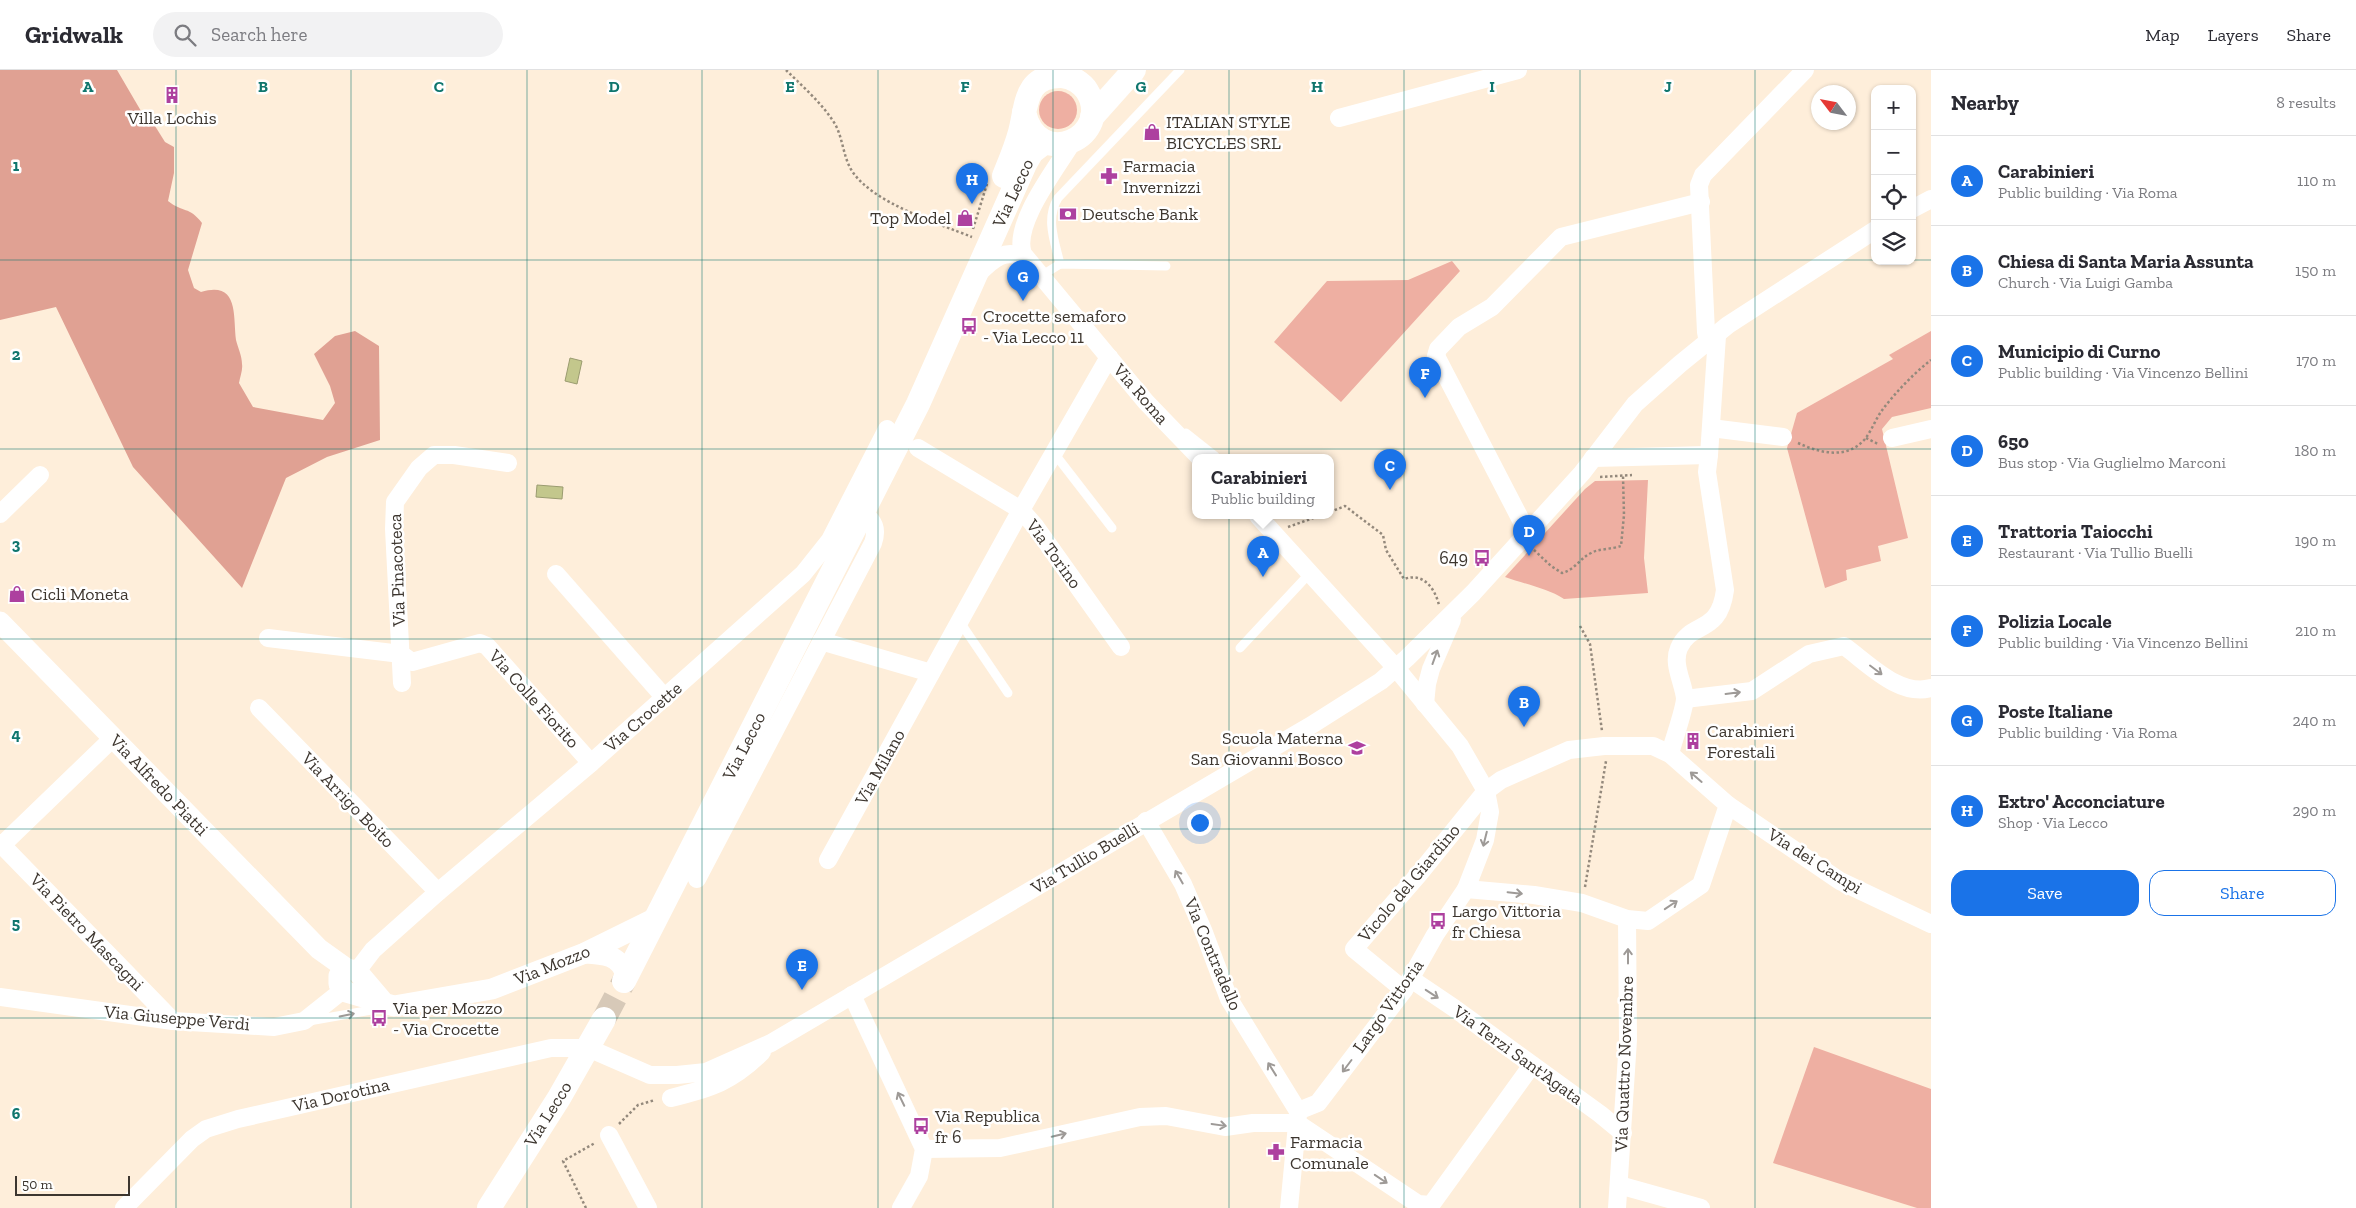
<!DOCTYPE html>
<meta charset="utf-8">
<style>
:root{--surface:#fff;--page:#f2f2f3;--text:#2b2b33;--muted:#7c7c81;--line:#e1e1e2;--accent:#1a73e8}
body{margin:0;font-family:"Zilla Slab",serif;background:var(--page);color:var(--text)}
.controls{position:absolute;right:15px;top:15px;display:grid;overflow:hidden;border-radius:10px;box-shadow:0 1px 4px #0004}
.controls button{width:45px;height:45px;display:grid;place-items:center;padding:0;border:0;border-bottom:1px solid var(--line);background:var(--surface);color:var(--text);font:25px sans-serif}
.compass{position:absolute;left:1811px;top:15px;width:45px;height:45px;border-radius:50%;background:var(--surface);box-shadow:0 1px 4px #0004;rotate:302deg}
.scale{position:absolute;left:15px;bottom:12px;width:115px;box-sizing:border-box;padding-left:5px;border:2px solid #3d362f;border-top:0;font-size:14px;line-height:18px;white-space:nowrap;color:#3d362f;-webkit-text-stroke:4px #fff;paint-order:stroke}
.you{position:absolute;left:1199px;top:752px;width:18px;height:18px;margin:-12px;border:4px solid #fff;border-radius:50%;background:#1a73e8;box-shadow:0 0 0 8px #1a73e833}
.badge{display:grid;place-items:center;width:32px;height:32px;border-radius:50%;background:var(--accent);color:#fff;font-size:16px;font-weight:700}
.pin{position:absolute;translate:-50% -41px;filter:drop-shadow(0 1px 2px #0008)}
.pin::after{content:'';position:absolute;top:26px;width:18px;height:15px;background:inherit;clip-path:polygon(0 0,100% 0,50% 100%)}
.popup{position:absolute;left:1192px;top:384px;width:142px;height:65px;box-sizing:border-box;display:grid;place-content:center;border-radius:10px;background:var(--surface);filter:drop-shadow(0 1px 4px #0005);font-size:16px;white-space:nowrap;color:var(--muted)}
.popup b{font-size:19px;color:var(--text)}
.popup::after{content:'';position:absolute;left:50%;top:100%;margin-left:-10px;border:10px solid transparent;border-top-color:var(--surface)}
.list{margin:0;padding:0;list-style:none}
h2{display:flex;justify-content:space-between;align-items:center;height:65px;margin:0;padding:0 20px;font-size:21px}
h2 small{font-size:16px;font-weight:400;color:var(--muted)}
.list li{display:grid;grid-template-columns:32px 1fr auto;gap:15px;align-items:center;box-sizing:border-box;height:90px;padding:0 20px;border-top:1px solid var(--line)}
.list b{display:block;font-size:19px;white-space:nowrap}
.list p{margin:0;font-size:16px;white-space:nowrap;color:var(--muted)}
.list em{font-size:16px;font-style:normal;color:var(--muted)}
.actions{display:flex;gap:10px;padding:15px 20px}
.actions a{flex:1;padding:11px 0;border:1px solid var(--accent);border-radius:15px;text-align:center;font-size:18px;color:var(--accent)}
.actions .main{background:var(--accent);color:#fff}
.icon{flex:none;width:28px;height:28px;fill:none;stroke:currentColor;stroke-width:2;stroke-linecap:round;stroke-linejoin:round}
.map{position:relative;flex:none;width:1931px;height:1138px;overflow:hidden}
header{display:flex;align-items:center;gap:30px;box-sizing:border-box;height:70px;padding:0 25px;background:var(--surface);border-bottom:1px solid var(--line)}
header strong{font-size:24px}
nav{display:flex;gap:28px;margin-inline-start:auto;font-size:18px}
.search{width:350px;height:45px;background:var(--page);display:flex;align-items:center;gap:12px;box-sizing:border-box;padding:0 18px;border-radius:28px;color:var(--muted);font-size:19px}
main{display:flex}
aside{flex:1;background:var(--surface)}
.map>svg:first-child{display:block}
.green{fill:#eeafa2}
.forest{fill:#e0a193}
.water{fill:#c3c78c;stroke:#9b9c70}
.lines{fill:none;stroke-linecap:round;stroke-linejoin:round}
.secondary-tunnel{stroke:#d7c9b8;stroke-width:24;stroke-dasharray:24 12;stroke-linecap:butt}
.path{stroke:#94897c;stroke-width:2.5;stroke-dasharray:2.5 2.5;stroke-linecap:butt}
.service{stroke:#fff;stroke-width:9}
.minor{stroke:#fff;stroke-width:18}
.tertiary{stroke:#fff;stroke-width:21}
.secondary{stroke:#fff;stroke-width:24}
.oneway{stroke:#9e9a97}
.grid{fill:none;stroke:#0f766e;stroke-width:1;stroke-opacity:0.55}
.labels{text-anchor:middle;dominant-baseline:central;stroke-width:5;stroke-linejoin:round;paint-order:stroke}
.poi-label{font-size:18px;fill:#3d362f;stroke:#fff;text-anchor:start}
.street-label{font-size:18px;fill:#3d362f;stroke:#fff}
.grid-label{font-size:16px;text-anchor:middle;font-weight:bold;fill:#0f766e;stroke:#fff;stroke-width:5;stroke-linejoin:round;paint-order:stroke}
</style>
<header>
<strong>Gridwalk</strong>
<div class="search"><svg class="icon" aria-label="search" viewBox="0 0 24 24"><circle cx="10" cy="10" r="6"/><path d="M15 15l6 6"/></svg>Search here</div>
<nav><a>Map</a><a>Layers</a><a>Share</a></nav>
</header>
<main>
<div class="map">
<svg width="1931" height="1138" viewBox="0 0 1931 1138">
<rect width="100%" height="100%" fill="#feeeda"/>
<!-- green -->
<g class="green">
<circle cx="1058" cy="40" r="19"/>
<polygon points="1452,191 1460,201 1341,332 1274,272 1327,211 1408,210"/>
<polygon points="1931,261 1931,338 1892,347 1882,359 1908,468 1878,476 1881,491 1846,500 1847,510 1825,518 1787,378 1797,343 1893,289 1889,285"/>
<path d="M1648,410L1644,488L1648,523L1564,529C1547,518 1524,514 1505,507L1585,419L1595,411Z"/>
<polygon points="1814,977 1931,1019 1931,1138 1917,1138 1773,1093"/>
</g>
<!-- forest -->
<path class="forest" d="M0,0H117L141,41L155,56L165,72L174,77V103L168,131C183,143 189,136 202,153L188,200L194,218L201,222C239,211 233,245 236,270C238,278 242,286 242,294C243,300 240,307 239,313L253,337L323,350L335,333L330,316L314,284L335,266L355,261L379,276L380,370L327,387L286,408L242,518L133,397L56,237L0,250Z"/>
<!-- water -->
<g class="water">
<polygon points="570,288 582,291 577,314 565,311"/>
<polygon points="537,415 563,417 562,429 536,427"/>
</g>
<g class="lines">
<!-- secondary-tunnel -->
<polyline class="secondary-tunnel" points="604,949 624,911"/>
<!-- path -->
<g class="path">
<path d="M786,0C803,17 822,33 835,54C843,68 843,87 852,101C873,133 937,153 972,167"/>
<polyline points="973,159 987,114"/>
<polyline points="1866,368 1878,374"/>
<path d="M1798,373C1820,383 1847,390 1865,369C1872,360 1876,348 1883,339C1896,322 1913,304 1931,290"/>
<polyline points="1600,407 1632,405"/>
<path d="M1330,442L1345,436L1383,465L1386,480L1404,509C1424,502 1435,519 1439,535"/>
<polyline points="1288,457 1319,446"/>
<path d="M1534,480L1551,496L1562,503C1576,499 1579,489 1591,483C1597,479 1613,479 1621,476L1624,445L1623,406"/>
<polyline points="1580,556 1590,574 1602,661"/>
<polyline points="1585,817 1606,691"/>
<polyline points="619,1054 638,1035 655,1030"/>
<polyline points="586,1138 563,1091 595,1073"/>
</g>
<!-- service -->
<g class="service">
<path d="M1060,194C1055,172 1045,149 1058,128L1180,0"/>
<polyline points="1041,206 1060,194 1166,196"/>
<polyline points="1186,363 1215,386"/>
<polyline points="1054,383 1112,458"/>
<polyline points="960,552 1008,623"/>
<polyline points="1240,578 1310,503"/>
<polyline points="309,951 383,938"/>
</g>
<!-- minor -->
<g class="minor">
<polyline points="1339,48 1518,0"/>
<path d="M1073,71C1057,98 1012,154 1023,184L1146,332L1200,388"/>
<polyline points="1912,139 1931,129"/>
<path d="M979,203C993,189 1006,177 1026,189"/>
<polyline points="1708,273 1706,262 1699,115 1703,105 1805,0"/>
<polyline points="1711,358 1783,367"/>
<polyline points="1892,368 1931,359"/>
<polyline points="918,378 1021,440 1035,456 1121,577"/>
<polyline points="1593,388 1709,385 1717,266"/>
<polyline points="0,444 40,405"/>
<polyline points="1258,446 1396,598 1460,676 1486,721 1490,742 1485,770 1466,819 1435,865 1404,920 1318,1033 1298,1041"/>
<polyline points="1529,459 1523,454 1436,286 1438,279 1459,257 1492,237 1561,167 1701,132"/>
<polyline points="556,504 665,628"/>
<polyline points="268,568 401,584 412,592 480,573 487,576 591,693"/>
<polyline points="821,571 931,603"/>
<polyline points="402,613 394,459 395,432 419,398 434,385 454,385 508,393"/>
<path d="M1685,629L1752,621L1809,584L1844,576C1868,593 1899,627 1931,618"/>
<polyline points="1425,634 1427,614 1431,599 1452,550"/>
<polyline points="259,638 438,822"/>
<path d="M1670,684C1673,671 1685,639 1685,628C1683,611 1672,594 1679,578C1691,550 1719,566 1725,520L1707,402L1709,385"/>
<polyline points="1728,735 1840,811 1931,854"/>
<polyline points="1146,751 1183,814 1203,860 1229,929 1298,1041"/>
<polyline points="0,773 173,951"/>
<polyline points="0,777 113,668"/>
<polyline points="828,790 1021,440 1109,287"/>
<path d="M697,809L873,473C878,458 874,452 863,442"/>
<polyline points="357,901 373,880 438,822 591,693 803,504 830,470 887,359"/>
<polyline points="1411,909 1454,938 1600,1044 1623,1063"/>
<polyline points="1404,920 1354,879 1419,804 1486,721 1501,710 1569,680 1604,676 1653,676 1670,684 1728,735 1701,815 1648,851 1627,849 1582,833 1534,825 1466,819"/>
<polyline points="852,925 924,1079 919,1106 901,1138"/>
<polyline points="0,927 173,951 274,957 304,951 343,920"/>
<path d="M671,1028C711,1018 732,1012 762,982"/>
<polyline points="1297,1053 1418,1134 1431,1135 1532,995"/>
<polyline points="609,1065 648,1138"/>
<polyline points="924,1079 1000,1078 1140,1047 1166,1046 1225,1057 1253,1053 1297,1053"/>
<polyline points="1619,1115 1701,1138"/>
<polyline points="124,1138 192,1069 206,1059 238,1049 551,978 588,978 650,1005 677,1005 706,1002 771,973 1310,656 1381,611 1407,588 1473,523 1582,403 1635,334 1680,294 1728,255 1875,160"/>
<polyline points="1289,1138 1298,1044"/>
<polyline points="1617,1138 1628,970 1627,849"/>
</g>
<!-- tertiary -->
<g class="tertiary">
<polyline points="0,552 319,879 347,899"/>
<path d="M585,883C604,884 620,885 626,905"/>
<polyline points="385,934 357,901 347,899 339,906 339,914 346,922 394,936 492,919 585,883 656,848"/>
</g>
<!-- secondary -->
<g class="secondary">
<polyline points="1092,47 1134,0"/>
<path d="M1004,106C1010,91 1016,77 1020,62C1027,36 1024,5 1062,6C1072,7 1082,13 1087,21C1115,65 1038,104 1024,42"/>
<polyline points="624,911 918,334 1025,94 1032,82 1045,72"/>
<polyline points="489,1138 559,1028 604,949"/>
</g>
</g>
<!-- one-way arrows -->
<defs><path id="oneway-shaft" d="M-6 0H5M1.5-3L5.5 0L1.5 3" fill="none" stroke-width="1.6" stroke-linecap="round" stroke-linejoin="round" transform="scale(1.25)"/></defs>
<g class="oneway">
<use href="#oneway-shaft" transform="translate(1435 587) rotate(-70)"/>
<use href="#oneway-shaft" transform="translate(1876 600) rotate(37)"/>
<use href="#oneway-shaft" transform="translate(1733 623) rotate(-7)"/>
<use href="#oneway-shaft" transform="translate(1696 707) rotate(-139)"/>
<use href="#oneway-shaft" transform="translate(1485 769) rotate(104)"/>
<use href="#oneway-shaft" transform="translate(1179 807) rotate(-120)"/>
<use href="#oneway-shaft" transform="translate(1515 823) rotate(6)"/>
<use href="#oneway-shaft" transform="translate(1671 835) rotate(-34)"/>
<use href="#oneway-shaft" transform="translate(1628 886) rotate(-90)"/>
<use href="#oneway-shaft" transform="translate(1432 924) rotate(33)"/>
<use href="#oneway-shaft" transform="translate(347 945) rotate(-11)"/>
<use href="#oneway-shaft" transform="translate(1347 996) rotate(127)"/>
<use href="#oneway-shaft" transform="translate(1272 999) rotate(-122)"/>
<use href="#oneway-shaft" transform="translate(901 1029) rotate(-116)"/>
<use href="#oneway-shaft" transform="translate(1219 1055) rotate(8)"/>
<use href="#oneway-shaft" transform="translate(1059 1065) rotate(-13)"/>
<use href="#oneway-shaft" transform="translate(1381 1109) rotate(34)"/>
</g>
<!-- grid -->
<path class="grid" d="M176,0V1138M351,0V1138M527,0V1138M702,0V1138M878,0V1138M1053,0V1138M1229,0V1138M1404,0V1138M1580,0V1138M1755,0V1138M0,190H1875M1912,190H1931M0,379H1931M0,569H1931M0,759H1931M0,948H1931"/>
<!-- icons -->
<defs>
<g id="building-bare" transform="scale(1.35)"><path d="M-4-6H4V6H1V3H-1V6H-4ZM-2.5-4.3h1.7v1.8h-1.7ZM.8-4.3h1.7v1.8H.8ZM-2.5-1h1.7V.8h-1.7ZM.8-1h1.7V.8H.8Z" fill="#ad409f" stroke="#fff" stroke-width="2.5" paint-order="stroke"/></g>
<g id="shop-bare" transform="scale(1.35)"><path d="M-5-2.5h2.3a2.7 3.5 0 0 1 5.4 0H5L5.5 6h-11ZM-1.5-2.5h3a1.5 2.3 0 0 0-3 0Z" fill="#ad409f" stroke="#fff" stroke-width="2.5" paint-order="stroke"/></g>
<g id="pharmacy-bare" transform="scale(1.35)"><path d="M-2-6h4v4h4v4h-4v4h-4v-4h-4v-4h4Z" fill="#ad409f" stroke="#fff" stroke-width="2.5" paint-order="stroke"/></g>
<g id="bank-bare" transform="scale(1.35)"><path d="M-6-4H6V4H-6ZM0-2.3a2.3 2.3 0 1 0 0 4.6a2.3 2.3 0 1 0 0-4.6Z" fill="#ad409f" stroke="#fff" stroke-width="2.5" paint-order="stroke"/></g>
<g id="bus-bare" transform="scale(1.35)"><path d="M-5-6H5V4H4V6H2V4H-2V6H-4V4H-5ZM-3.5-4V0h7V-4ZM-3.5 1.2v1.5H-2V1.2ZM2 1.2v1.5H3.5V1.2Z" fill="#ad409f" stroke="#fff" stroke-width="2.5" paint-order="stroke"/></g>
<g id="school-bare" transform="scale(1.35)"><path d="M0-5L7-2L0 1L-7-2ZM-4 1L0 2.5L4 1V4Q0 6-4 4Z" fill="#ad409f" stroke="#fff" stroke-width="2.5" paint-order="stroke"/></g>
</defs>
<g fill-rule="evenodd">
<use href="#building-bare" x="172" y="25"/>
<use href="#shop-bare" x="1152" y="62"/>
<use href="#pharmacy-bare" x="1109" y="106"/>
<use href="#bank-bare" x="1068" y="144"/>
<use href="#shop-bare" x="965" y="148"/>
<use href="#bus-bare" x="969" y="256"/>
<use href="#bus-bare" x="1482" y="488"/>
<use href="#shop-bare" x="17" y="524"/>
<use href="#building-bare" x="1693" y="671"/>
<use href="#school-bare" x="1357" y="678"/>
<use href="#bus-bare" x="1438" y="851"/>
<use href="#bus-bare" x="379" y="948"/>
<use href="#bus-bare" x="921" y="1056"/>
<use href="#pharmacy-bare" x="1276" y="1082"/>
</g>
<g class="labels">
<!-- poi labels -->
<g class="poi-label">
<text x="172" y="48" text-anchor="middle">Villa Lochis</text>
<text x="1166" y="52">ITALIAN STYLE<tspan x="1166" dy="21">BICYCLES SRL</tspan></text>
<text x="1123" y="96">Farmacia<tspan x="1123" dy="21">Invernizzi</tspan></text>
<text x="1082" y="144">Deutsche Bank</text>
<text x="951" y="148" text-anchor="end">Top Model</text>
<text x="983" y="246">Crocette semaforo<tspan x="983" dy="21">- Via Lecco 11</tspan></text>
<text x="1468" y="488" text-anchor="end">649</text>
<text x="31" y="524">Cicli Moneta</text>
<text x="1707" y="661">Carabinieri<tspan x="1707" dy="21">Forestali</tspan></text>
<text x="1343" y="668" text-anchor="end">Scuola Materna<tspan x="1343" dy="21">San Giovanni Bosco</tspan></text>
<text x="1452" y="841">Largo Vittoria<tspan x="1452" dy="21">fr Chiesa</tspan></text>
<text x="393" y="938">Via per Mozzo<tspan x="393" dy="21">- Via Crocette</tspan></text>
<text x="935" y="1046">Via Republica<tspan x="935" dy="21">fr 6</tspan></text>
<text x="1290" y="1072">Farmacia<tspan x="1290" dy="21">Comunale</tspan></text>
</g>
<!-- street labels -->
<g class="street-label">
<text transform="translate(1013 123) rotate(-65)">Via Lecco</text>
<text transform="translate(1141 324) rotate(49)">Via Roma</text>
<text transform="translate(1054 484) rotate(54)">Via Torino</text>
<text transform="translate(397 500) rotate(-92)">Via Pinacoteca</text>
<text transform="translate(534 629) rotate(48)">Via Colle Fiorito</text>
<text transform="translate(643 647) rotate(-41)">Via Crocette</text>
<text transform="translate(744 676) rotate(-63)">Via Lecco</text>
<text transform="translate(880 697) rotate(-61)">Via Milano</text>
<text transform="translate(159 715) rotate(46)">Via Alfredo Piatti</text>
<text transform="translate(348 730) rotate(46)">Via Arrigo Boito</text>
<text transform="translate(1085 788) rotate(-31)">Via Tullio Buelli</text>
<text transform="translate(1815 791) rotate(32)">Via dei Campi</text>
<text transform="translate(1409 813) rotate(-50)">Vicolo del Giardino</text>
<text transform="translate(87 862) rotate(46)">Via Pietro Mascagni</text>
<text transform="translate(1213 884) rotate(67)">Via Contradello</text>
<text transform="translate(552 895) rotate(-22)">Via Mozzo</text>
<text transform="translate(1388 936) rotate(-55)">Largo Vittoria</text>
<text transform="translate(177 948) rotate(5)">Via Giuseppe Verdi</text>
<text transform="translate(1518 985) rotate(36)">Via Terzi Sant'Agata</text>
<text transform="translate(1624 994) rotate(-88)">Via Quattro Novembre</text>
<text transform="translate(341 1025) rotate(-13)">Via Dorotina</text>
<text transform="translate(548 1044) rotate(-58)">Via Lecco</text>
</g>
</g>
<g class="grid-label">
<text x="88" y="22">A</text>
<text x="263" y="22">B</text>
<text x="439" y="22">C</text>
<text x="614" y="22">D</text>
<text x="790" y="22">E</text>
<text x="965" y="22">F</text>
<text x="1141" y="22">G</text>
<text x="1317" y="22">H</text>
<text x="1492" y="22">I</text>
<text x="1668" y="22">J</text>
<text x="16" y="101">1</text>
<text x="16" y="290">2</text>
<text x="16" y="480">3</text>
<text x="16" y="670">4</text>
<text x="16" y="859">5</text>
<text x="16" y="1049">6</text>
</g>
</svg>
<div class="controls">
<button>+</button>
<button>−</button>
<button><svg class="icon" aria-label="locate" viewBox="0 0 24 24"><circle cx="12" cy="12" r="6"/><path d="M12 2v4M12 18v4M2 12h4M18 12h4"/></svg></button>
<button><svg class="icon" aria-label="layers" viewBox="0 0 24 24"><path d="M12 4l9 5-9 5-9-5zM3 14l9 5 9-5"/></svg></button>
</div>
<svg class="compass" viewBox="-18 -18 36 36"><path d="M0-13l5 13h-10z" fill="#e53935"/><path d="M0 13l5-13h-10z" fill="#7c7c81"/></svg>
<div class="scale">50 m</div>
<div class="you"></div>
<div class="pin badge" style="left:1263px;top:507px">A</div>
<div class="popup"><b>Carabinieri</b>Public building</div>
<div class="pin badge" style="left:1524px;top:657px">B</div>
<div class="pin badge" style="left:1390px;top:420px">C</div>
<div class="pin badge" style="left:1529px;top:486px">D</div>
<div class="pin badge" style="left:802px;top:920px">E</div>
<div class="pin badge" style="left:1425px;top:328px">F</div>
<div class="pin badge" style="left:1023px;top:231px">G</div>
<div class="pin badge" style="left:972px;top:134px">H</div>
</div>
<aside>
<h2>Nearby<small>8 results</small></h2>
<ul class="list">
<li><span class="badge">A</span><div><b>Carabinieri</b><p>Public building · Via Roma</p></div><em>110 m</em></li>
<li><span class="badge">B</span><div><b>Chiesa di Santa Maria Assunta</b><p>Church · Via Luigi Gamba</p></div><em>150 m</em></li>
<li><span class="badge">C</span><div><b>Municipio di Curno</b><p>Public building · Via Vincenzo Bellini</p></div><em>170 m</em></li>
<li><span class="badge">D</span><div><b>650</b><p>Bus stop · Via Guglielmo Marconi</p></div><em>180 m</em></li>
<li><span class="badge">E</span><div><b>Trattoria Taiocchi</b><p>Restaurant · Via Tullio Buelli</p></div><em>190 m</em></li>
<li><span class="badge">F</span><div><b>Polizia Locale</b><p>Public building · Via Vincenzo Bellini</p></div><em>210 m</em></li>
<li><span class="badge">G</span><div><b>Poste Italiane</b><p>Public building · Via Roma</p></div><em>240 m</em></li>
<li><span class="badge">H</span><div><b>Extro' Acconciature</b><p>Shop · Via Lecco</p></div><em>290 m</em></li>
</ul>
<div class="actions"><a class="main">Save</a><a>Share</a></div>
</aside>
</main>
